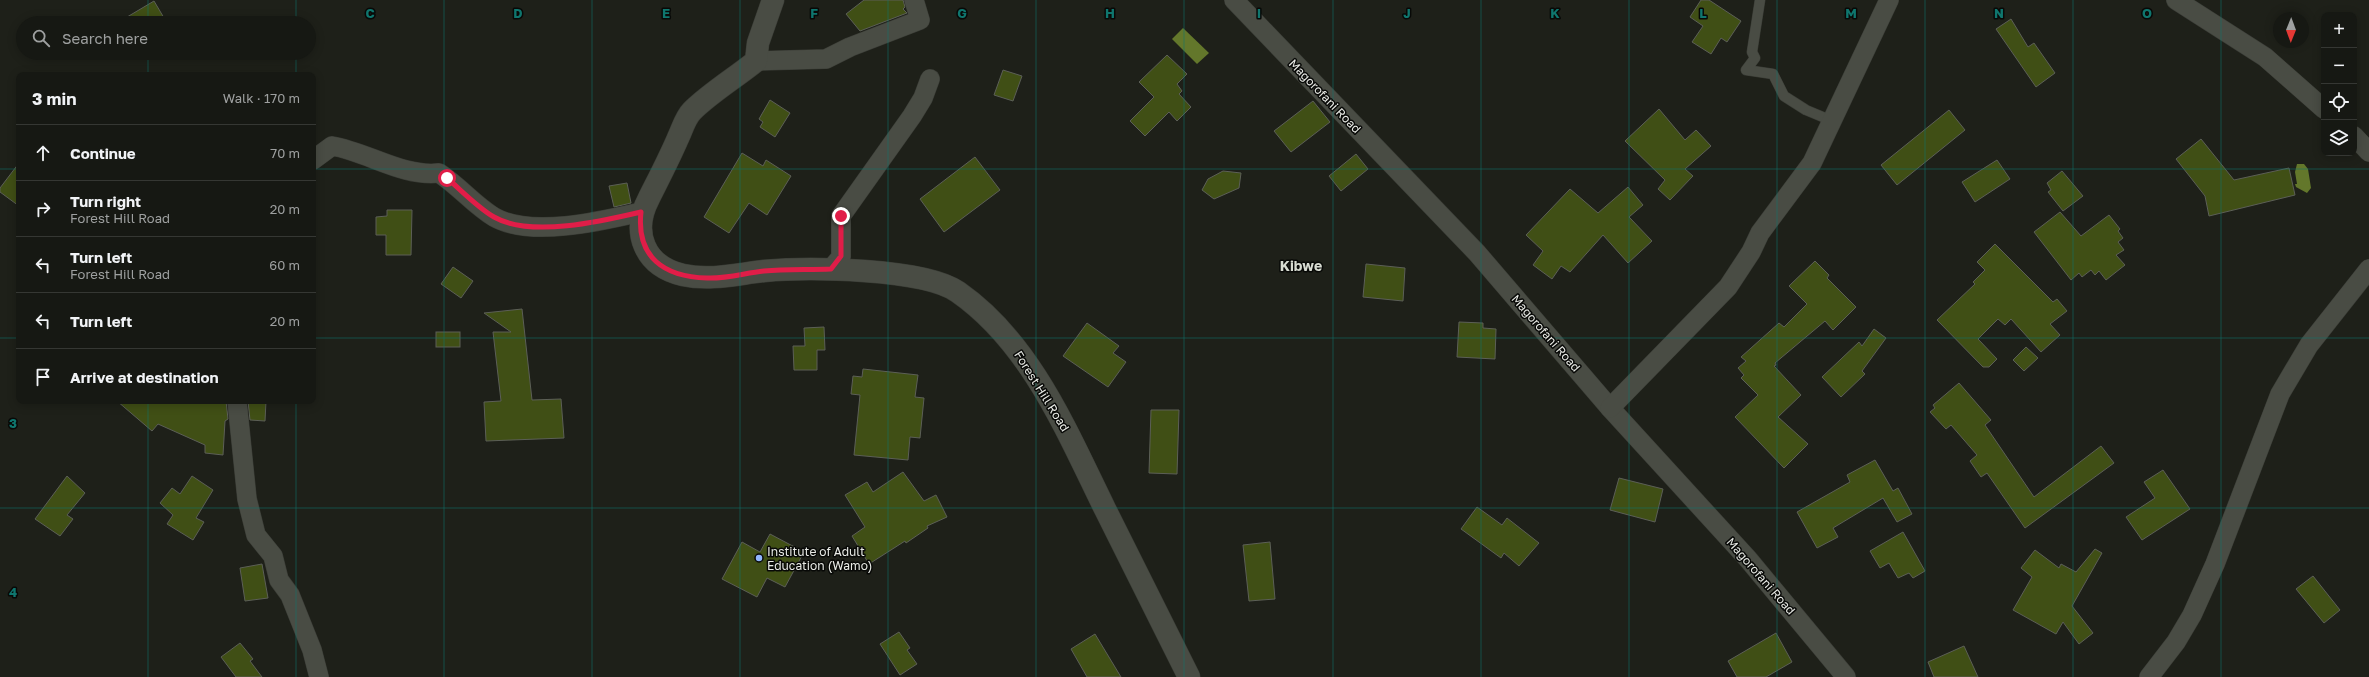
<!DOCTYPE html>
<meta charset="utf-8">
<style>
:root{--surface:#161813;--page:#1f211c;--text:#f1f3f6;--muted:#9ea0a0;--line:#353733}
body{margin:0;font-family:"Golos Text",sans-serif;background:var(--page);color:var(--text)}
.controls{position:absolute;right:12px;top:12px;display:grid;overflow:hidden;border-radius:8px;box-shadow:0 2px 10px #0003}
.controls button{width:36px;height:36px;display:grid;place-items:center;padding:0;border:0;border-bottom:1px solid var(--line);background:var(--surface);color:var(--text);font:20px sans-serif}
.compass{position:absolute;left:2273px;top:12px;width:36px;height:36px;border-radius:50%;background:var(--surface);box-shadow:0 2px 10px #0003;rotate:181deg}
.stop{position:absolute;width:12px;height:12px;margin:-9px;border:3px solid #e11d48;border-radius:50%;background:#fff}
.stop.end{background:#e11d48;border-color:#fff;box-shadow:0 1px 4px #0008}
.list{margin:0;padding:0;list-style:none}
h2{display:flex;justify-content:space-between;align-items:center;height:52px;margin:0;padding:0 16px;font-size:17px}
h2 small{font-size:13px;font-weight:400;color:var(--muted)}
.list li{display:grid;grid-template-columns:26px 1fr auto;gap:12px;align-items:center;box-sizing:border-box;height:56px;padding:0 16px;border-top:1px solid var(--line)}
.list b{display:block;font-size:15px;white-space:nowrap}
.list p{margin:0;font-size:13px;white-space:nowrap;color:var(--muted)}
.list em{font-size:13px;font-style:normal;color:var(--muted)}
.icon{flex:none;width:22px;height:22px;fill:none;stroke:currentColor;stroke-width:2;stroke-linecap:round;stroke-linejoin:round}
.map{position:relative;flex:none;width:2369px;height:677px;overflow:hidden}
.search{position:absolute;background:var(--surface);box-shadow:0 2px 10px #0003;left:16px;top:16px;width:300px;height:44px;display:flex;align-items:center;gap:10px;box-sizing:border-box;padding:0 14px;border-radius:22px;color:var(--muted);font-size:15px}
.panel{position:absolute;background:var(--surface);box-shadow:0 2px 10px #0003;left:16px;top:72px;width:300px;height:332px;border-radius:8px}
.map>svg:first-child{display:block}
.water{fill:#63772b}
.building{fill:#404f15;stroke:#5c5f57}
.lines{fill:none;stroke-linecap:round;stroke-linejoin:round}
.service-casing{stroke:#3a3c36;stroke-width:11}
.minor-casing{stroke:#3a3c36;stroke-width:20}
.tertiary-casing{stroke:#3a3c36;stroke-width:23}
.service{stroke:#494c44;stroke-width:10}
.minor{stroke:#494c44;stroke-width:19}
.tertiary{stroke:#494c44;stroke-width:22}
.route{stroke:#e11d48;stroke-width:5}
.grid{fill:none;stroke:#0f766e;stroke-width:1;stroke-opacity:0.55}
.poi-dot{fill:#92b7fd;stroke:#080907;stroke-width:1.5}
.labels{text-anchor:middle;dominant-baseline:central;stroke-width:3;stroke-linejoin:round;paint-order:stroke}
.street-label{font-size:12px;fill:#e9ebe6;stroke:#080907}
.poi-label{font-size:12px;fill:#e9ebe6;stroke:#080907;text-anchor:start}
.quarter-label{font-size:14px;font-weight:bold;fill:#d7dbd1;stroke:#080907}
.grid-label{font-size:13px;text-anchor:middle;font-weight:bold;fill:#0f766e;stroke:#080907;stroke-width:3;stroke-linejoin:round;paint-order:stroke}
</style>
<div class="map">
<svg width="2369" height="677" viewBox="0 0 2369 677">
<rect width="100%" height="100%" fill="#1e2019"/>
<!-- water -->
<g class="water">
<polygon points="1183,28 1209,53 1197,64 1172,39"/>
<polygon points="2297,164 2304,164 2308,169 2311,188 2307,193 2296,187 2295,184 2297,184 2295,172"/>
</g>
<!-- building -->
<g class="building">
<polygon points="864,0 903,0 905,7 903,9 907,13 860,31 846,14"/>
<polygon points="1701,0 1709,0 1741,21 1727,42 1721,38 1711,54 1692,42 1703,26 1690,17"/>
<polygon points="154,1 167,23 117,23"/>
<polygon points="2011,19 2028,47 2034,43 2055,73 2036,87 1996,29"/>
<polygon points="1167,55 1187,74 1177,84 1182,91 1179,94 1191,107 1177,121 1169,112 1145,136 1130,121 1154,97 1139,82"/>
<polygon points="1003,70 1022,76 1013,101 994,95"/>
<polygon points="770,100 790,113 775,137 760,127 763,122 759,119"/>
<polygon points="1313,101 1330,122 1291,152 1274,131"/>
<polygon points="1659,109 1685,140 1696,130 1711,146 1685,169 1693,176 1670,200 1658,189 1665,180 1625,141"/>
<polygon points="1949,110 1965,130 1897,185 1881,165"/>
<polygon points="2201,139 2234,180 2289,168 2295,195 2209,216 2205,196 2176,159"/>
<polygon points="742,153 763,166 766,160 791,176 767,215 749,203 729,233 704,217"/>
<polygon points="1356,154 1368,169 1341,191 1329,176"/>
<polygon points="975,157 1000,190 944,232 920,199"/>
<polygon points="1997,160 2010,179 1975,202 1962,182"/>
<polygon points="19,163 19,206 0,192 0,188"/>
<polygon points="1223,171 1241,173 1239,188 1214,199 1202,190 1208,179"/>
<polygon points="2062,171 2083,196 2063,211 2048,192 2051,190 2047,183"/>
<polygon points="627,183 631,203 614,207 609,186"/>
<polygon points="1628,187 1643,205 1629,217 1652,241 1628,263 1603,235 1570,272 1561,266 1552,279 1533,265 1543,251 1526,235 1570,189 1598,213"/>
<polygon points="387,210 412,210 411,255 386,255 386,235 376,235 376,217 387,216"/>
<polygon points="2060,212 2081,236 2109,215 2120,229 2118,231 2123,238 2118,242 2124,250 2116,255 2125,265 2106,280 2099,271 2095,275 2091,270 2082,277 2079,273 2071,280 2034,232"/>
<polygon points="1995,244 2053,302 2057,299 2067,311 2050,324 2060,335 2041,352 2011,319 2005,325 1998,319 1978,339 1997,359 1989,367 1983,367 1937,320 1975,284 1973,282 1985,270 1977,262"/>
<polygon points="1815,261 1829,275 1827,278 1856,307 1833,330 1825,321 1775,363 1776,365 1774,366 1801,395 1778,417 1808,444 1784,468 1735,417 1758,395 1741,378 1744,375 1738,368 1746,361 1741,357 1779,323 1784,327 1807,304 1789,286"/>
<polygon points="1366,264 1405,268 1403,301 1363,297"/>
<polygon points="453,267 473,281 461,298 441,284"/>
<polygon points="522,309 532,400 561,399 564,438 486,441 484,402 501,401 493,332 511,332 484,313"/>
<polygon points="1459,322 1483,323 1483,328 1496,329 1495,359 1457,357"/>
<polygon points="1087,323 1119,346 1113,353 1126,362 1108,387 1063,356"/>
<polygon points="824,327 825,350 817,350 817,370 794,370 793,346 805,346 804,328"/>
<polygon points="1874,329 1886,338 1862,371 1865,374 1841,397 1822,377 1859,342 1862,346"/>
<rect x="436" y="332" width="24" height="15"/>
<polygon points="2026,347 2038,358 2024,371 2013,360"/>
<polygon points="863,369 918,375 915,397 924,398 920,438 910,437 908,460 854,455 860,395 851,394 853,376 862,377"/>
<polygon points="1959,383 1991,420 1985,425 2034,497 2101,446 2114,463 2025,528 1987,473 1981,477 1970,461 1977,455 1951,425 1946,429 1930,412 1935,408 1933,405"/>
<polygon points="117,401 226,401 228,419 225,421 223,455 205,453 205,445 158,424 152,431"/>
<polygon points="248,401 266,401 265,421 250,420"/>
<polygon points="1151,410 1179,410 1177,474 1149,473"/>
<polygon points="1875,460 1893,491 1898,488 1912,514 1897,522 1883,498 1833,528 1838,537 1817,548 1797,512 1850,482 1847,475"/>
<polygon points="2163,470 2190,509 2142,540 2126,517 2155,498 2144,482"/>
<polygon points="903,472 924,501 936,495 947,517 927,526 928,528 906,543 905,541 869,564 852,536 865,527 845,495 867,482 873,492"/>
<polygon points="67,476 85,493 67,515 73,519 60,536 35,519"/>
<polygon points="192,476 213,490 196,518 204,522 193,540 167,524 173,515 160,503 172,488 180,494"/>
<polygon points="1619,478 1663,489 1655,522 1610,510"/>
<polygon points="1477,507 1502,525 1507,518 1539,543 1519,566 1504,553 1501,558 1461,529"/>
<polygon points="1903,532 1925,571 1913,578 1909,573 1898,578 1889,563 1880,568 1870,551"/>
<polygon points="770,534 804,552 785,587 767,578 757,597 722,579 742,542 760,552"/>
<polygon points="1270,542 1275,599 1249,601 1243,545"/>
<polygon points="2095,549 2102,553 2072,606 2093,633 2079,644 2063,622 2056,634 2013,610 2032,577 2021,568 2035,550 2059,568 2061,564 2076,572"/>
<polygon points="262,564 268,598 245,601 240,568"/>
<polygon points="2313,576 2340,610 2324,623 2296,589"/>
<polygon points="899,632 910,648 907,650 917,664 900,675 880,644"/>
<polygon points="1776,633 1792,662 1766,677 1737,677 1728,661"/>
<polygon points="1095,634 1121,677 1087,677 1071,649"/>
<polygon points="240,643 253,659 250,661 262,677 236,677 221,657"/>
<polygon points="1964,646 1978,677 1934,677 1928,662"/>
</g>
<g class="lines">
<!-- service casing -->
<g class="service-casing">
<polyline id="service" points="1760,0 1752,52 1755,58 1746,70 1773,74 1784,96 1806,110 1830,120"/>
</g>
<!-- minor casing -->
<g class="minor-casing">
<g id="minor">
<polyline points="1234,0 1477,253 1610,408 1748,559 1846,677"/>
<polyline points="2176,0 2265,57 2324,109"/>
<polyline points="756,61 826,59 850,47 920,20 914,0"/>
<polyline points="2354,136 2369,152"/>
<path d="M313,160L332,146C368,152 402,177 439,173C459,186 474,205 494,217C531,238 602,221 641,212"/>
<polyline points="831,269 841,257 841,216 912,116 923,98 930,79"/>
<polyline points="237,401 247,499 256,535 273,556 279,580 290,595 312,650 319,677"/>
<polyline points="1610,408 1728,287 1751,252 1760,233 1812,163 1889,0"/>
<polyline points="2149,677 2176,642 2192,615 2215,564 2280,394 2309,345 2369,269"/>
</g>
</g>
<!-- tertiary casing -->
<g class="tertiary-casing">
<path id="tertiary" d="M773,0L758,43L756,61C735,78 710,93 692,111C685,118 682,130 678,138C669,159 659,178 649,198C631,232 644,266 683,275C710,281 737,274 764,271C807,267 924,268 958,292C1031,343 1067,432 1105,509C1133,565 1161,621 1189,677"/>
</g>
<!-- service -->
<use href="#service" class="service"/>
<!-- minor -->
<use href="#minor" class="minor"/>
<!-- tertiary -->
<use href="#tertiary" class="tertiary"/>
</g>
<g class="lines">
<!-- route -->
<path class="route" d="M447,178C462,191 477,207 494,217C531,238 603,221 641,212C636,257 664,277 707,278C726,279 745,273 764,271C786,269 809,270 831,269L841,256V216"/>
</g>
<!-- grid -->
<path class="grid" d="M148,0V23M296,0V23M444,0V677M592,0V677M740,0V677M888,0V677M1036,0V677M1184,0V677M1333,0V677M1481,0V677M1629,0V677M1777,0V677M1925,0V677M2073,0V677M2221,0V677M148,53V75M296,53V75M0,169H19M313,169H2369M0,338H19M313,338H2369M148,401V677M296,401V677M0,508H2369"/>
<!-- markers -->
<circle class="poi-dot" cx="759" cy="558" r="4"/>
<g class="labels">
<!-- street labels -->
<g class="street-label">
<text transform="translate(1325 96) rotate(46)">Magorofani Road</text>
<text transform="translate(1546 333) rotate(49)">Magorofani Road</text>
<text transform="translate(1042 391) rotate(58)">Forest Hill Road</text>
<text transform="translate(1761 576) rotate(49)">Magorofani Road</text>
</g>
<!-- poi labels -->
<g class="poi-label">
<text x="767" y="551">Institute of Adult<tspan x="767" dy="14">Education (Wamo)</tspan></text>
</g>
<!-- quarter labels -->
<g class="quarter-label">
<text x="1301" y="265">Kibwe</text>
</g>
</g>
<g class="grid-label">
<text x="370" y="18">C</text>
<text x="518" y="18">D</text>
<text x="666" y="18">E</text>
<text x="814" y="18">F</text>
<text x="962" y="18">G</text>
<text x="1110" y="18">H</text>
<text x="1259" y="18">I</text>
<text x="1407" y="18">J</text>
<text x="1555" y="18">K</text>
<text x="1703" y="18">L</text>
<text x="1851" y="18">M</text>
<text x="1999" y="18">N</text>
<text x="2147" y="18">O</text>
<text x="13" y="428">3</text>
<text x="13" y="597">4</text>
</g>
</svg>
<div class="controls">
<button>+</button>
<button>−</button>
<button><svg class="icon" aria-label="locate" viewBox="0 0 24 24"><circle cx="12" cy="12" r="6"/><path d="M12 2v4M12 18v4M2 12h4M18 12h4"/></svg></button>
<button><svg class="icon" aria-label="layers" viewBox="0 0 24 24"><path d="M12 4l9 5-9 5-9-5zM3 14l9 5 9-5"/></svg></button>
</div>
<svg class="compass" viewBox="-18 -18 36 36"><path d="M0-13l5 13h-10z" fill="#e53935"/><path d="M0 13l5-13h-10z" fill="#9ea0a0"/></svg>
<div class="stop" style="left:447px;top:178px"></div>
<div class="stop end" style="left:841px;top:216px"></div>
<div class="search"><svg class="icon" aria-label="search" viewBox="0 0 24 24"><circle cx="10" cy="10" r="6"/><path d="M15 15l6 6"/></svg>Search here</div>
<section class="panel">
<h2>3 min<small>Walk · 170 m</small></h2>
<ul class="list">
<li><svg class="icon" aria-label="ahead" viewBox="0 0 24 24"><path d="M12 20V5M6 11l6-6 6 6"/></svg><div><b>Continue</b></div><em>70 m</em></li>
<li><svg class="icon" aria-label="right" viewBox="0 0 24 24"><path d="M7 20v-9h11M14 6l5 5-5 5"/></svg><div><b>Turn right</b><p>Forest Hill Road</p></div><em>20 m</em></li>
<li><svg class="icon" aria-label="left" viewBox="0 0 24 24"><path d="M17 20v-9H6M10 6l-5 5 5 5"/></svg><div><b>Turn left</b><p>Forest Hill Road</p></div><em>60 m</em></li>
<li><svg class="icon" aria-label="left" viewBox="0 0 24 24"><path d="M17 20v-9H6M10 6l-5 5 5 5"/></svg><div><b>Turn left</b></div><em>20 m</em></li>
<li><svg class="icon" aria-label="arrive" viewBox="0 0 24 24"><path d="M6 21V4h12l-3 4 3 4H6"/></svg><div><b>Arrive at destination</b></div></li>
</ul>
</section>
</div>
